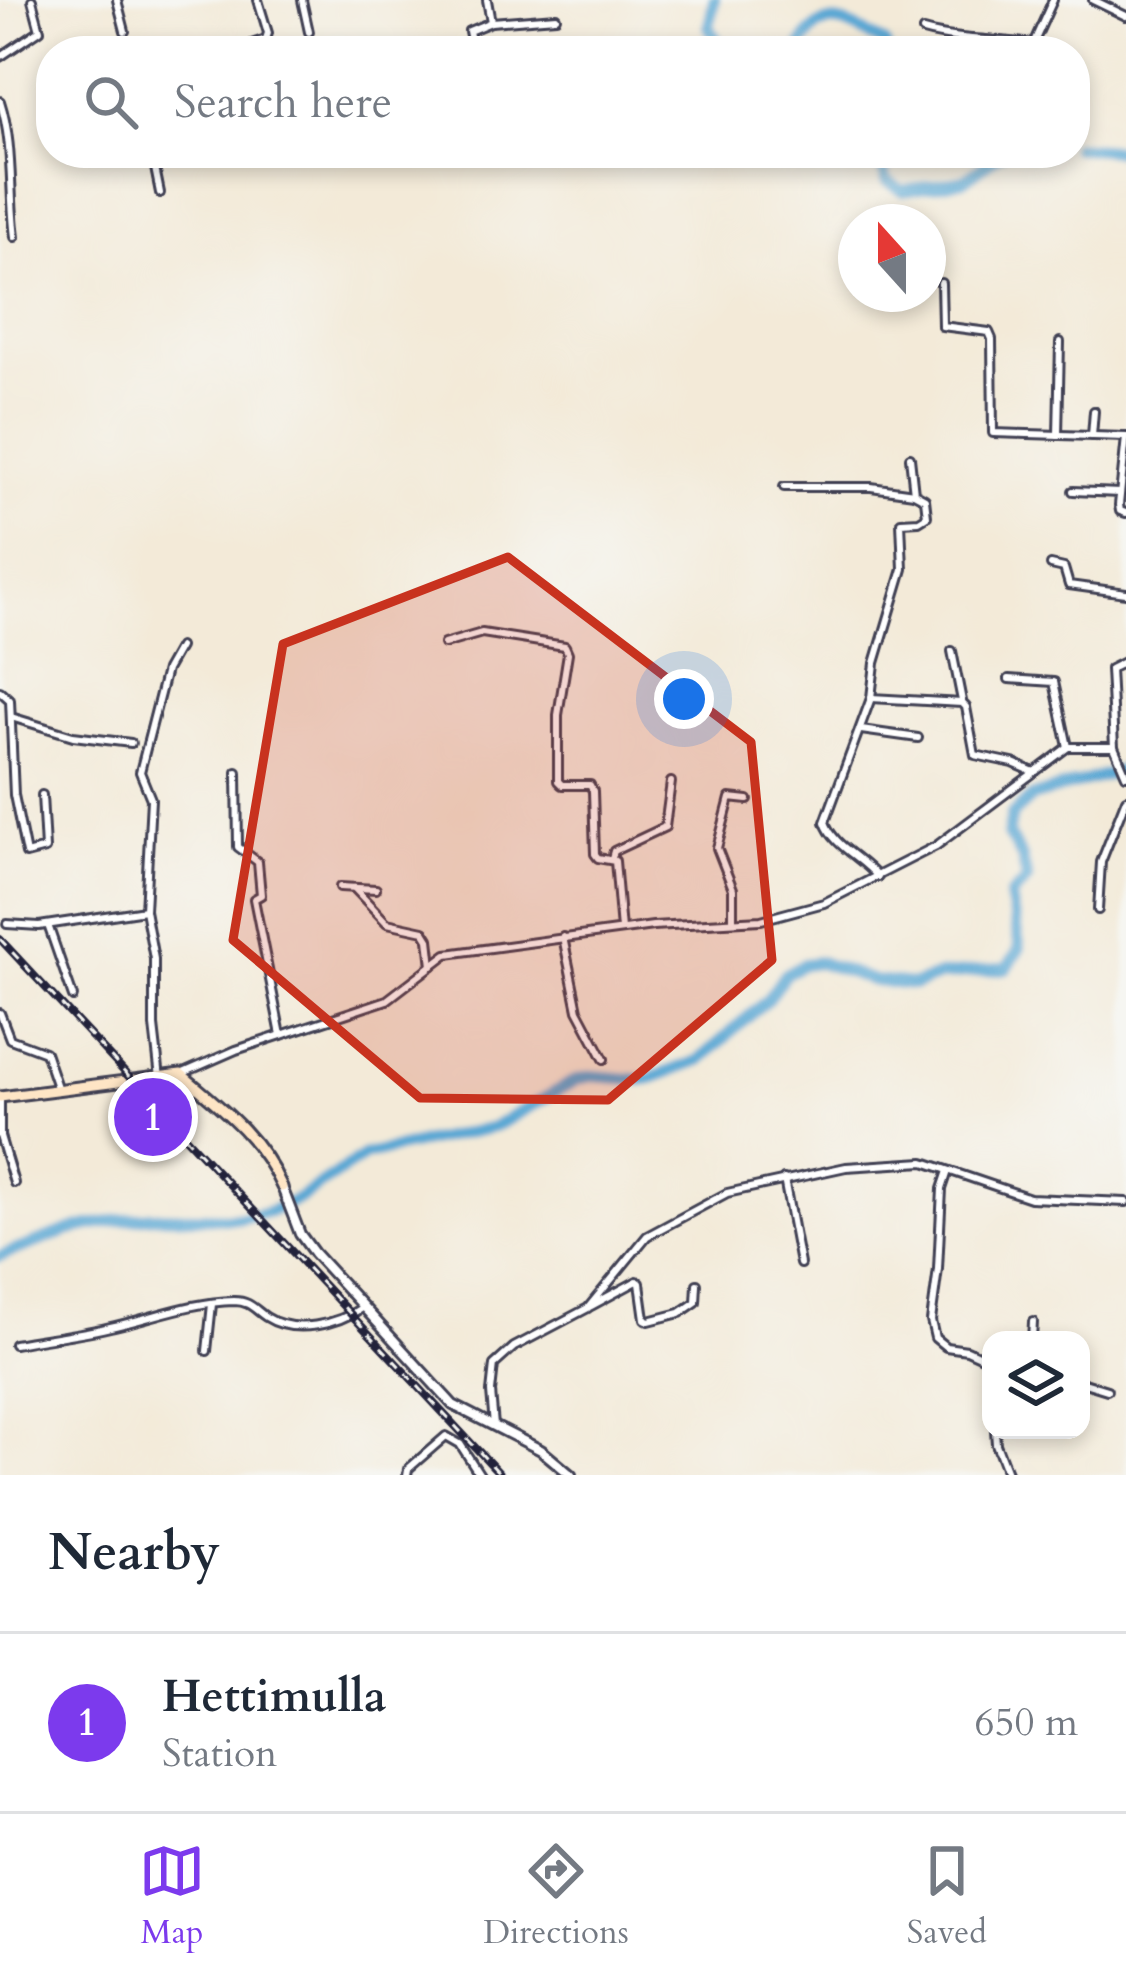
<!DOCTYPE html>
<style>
:root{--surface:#fff;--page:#f6f6f7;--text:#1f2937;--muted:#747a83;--line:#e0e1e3;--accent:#7c3aed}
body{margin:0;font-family:Cardo,serif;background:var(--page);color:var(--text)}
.controls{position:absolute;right:36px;bottom:36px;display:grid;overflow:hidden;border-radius:24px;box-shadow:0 6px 18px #0003}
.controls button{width:108px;height:108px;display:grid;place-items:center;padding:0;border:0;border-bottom:3px solid var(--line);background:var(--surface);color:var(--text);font:60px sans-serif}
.compass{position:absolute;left:838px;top:204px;width:108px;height:108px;border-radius:50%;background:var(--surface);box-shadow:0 6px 18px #0003;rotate:339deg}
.you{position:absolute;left:684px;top:699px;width:42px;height:42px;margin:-30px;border:9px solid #fff;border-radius:50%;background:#1a73e8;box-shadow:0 0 0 18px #1a73e833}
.badge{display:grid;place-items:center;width:78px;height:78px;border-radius:50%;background:var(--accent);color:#fff;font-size:39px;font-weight:700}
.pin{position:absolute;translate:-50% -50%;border:6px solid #fff;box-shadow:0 3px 12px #0006}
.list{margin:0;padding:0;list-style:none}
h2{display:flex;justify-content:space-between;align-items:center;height:156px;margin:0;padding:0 48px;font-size:51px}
h2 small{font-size:39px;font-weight:400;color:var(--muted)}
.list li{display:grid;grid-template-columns:78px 1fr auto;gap:36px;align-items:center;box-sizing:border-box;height:180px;padding:0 48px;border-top:3px solid var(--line)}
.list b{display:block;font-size:45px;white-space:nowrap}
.list p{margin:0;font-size:39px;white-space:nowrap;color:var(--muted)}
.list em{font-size:39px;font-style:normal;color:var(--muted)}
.icon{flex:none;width:66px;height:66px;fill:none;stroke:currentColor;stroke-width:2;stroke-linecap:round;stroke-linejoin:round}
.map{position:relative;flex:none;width:1126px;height:1475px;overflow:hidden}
.search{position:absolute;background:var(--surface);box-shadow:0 6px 18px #0003;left:36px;right:36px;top:36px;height:132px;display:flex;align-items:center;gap:30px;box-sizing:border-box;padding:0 42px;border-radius:48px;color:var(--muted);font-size:45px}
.sheet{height:336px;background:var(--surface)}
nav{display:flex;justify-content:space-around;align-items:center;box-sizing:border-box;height:168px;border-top:3px solid var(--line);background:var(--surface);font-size:33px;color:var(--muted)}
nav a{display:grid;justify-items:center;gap:6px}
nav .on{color:var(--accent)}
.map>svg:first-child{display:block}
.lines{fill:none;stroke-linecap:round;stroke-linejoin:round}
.river{stroke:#5ba8d4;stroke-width:12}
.minor-casing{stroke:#414053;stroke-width:12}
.tertiary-casing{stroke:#414053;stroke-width:14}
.secondary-casing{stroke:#414053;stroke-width:15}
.minor{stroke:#fff;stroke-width:6}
.tertiary{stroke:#fff;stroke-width:8}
.secondary{stroke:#fee5c5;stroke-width:9}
.rail-casing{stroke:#22223b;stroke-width:8}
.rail{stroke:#f6f6f2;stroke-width:3;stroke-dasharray:9;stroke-linecap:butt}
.marked{fill:#c8321e;fill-opacity:0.2;stroke:#c8321e;stroke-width:9;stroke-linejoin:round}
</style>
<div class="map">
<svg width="1126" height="1475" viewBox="0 0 1126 1475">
<rect width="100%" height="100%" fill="#f6f6f2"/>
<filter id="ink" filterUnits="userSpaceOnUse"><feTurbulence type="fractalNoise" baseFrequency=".00833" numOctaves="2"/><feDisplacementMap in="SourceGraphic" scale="24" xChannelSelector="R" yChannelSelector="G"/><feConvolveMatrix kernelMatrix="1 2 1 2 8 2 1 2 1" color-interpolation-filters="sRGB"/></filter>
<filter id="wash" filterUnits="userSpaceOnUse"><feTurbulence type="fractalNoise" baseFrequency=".004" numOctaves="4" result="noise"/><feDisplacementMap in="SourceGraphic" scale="48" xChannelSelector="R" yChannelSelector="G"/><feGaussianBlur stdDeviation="2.7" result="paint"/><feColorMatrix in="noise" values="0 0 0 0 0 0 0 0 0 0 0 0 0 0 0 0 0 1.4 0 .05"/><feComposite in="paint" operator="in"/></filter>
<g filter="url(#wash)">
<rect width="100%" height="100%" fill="#f3ead8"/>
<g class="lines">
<!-- river -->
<g class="river">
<polyline points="714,0 709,27 724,51"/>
<path d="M799,51C821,3 850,25 885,44L887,51"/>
<polyline points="1075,147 1126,151"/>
<polyline points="877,153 887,181 903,191 964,180 1001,153"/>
<polyline points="0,1256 70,1230 120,1220 151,1216 241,1218 271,1211 300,1198 365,1155 494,1127 578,1079 592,1076 647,1080 700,1060 767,1000 785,974 803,964 819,962 874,981 914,985 939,976 1007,968 1020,948 1010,897 1027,880 1022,857 1008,835 1012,815 1032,797 1126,769"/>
</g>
</g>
</g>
<g filter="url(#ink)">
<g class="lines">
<!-- minor casing -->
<g class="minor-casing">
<g id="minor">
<polyline points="117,0 125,31"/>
<polyline points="302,0 309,32"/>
<polyline points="1093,0 1126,16"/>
<polyline points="491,22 556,17"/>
<path d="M923,31C958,41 996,39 1033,44L1053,0"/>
<polyline points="232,51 266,39 268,33 258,0"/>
<polyline points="473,51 469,31 491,22 487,0"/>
<polyline points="0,57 40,30 32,0"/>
<path d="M0,101C14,144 9,192 15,237"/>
<polyline points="152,153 160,193"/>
<polyline points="941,283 942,326 989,332 992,339 993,433 1126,437"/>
<polyline points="1058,435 1060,342"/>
<polyline points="1092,436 1094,411"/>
<polyline points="1126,437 1119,505 1120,511 1126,513"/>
<polyline points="910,457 914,493 925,499 927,516 919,521 901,522 903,569 875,663 871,698 962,703 966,707 975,755 1013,763 1034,772"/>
<polyline points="784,487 871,487 914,493"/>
<polyline points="1073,491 1120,493"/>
<polyline points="1051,565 1064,568 1069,585 1126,593"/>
<polyline points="444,644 482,633 565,646 568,653 558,715 558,781 562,785 590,785 593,791 595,854 598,858 615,861 621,930"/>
<polyline points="952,651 962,701"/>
<polyline points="1009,679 1054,682 1068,747"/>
<polyline points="0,691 10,700 14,795 26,854 45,849 42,795"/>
<path d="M871,698L825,822C833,846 862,857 878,877"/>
<polyline points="11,717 73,736 131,743"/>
<polyline points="861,730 918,738"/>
<polyline points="1114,747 1110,669 1126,661"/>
<polyline points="237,772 238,847 258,862 261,895 254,899 281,1035"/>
<polyline points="612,858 614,851 665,827 671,782"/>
<polyline points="340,887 376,889"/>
<polyline points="354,888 387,923 424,931 429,939 432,966"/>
<polyline points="1098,910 1101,862 1126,799"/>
<polyline points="733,921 733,889 717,848 730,798 748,800"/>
<polyline points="7,924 39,926 145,910"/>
<polyline points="48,925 73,997"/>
<polyline points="563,937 578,1010 604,1059"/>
<polyline points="0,1013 10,1039 45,1052 58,1090"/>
<polyline points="181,1074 236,1050 387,1000 447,954 653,926 761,920 824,903 936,846 1068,747 1114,747 1126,775"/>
<polyline points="160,1078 154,1026 154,959 145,910 151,799 140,772 166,670 179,647"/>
<polyline points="0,1097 0,1136 14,1183"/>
<polyline points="948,1171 942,1189 938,1269 931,1321 935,1338 946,1347 967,1350 991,1361"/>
<polyline points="784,1179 800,1264"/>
<polyline points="591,1306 637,1281 640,1283 645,1319 649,1321 680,1313 696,1302 697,1284"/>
<polyline points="1032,1340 1033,1322"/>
<path d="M14,1344C47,1338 82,1334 115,1326C155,1317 192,1302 234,1301C250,1301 254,1309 266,1317C294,1335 337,1325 363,1307"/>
<polyline points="207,1351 212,1304"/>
<polyline points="1081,1382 1107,1390"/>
<polyline points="494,1426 491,1392 494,1365 514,1347 588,1308 647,1236 727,1193 846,1167 924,1162 1030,1198 1126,1202"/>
<polyline points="995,1430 996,1444 1008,1475"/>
<polyline points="407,1475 408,1469 446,1436 460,1444 480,1475"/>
</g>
</g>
<!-- tertiary casing -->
<g class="tertiary-casing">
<polyline id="tertiary" points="282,1187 300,1234 314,1253 453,1405 541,1450 571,1475"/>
</g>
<!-- secondary casing -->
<g class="secondary-casing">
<path id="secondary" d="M0,1097L181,1074C223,1109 260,1137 282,1187"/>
</g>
<!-- minor -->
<use href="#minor" class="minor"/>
<!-- tertiary -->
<use href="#tertiary" class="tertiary"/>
<!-- secondary -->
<use href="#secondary" class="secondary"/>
<!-- rail casing -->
<g class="rail-casing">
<polyline id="rail" points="0,939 501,1475"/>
</g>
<!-- rail -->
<use href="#rail" class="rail"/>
</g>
</g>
<!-- marked area -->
<path class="marked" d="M508,557L751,742L772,960L608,1100L420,1098L233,940L283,644Z"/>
</svg>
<div class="controls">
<button><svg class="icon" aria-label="layers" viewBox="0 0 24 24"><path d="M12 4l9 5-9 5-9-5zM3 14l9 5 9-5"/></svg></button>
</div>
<svg class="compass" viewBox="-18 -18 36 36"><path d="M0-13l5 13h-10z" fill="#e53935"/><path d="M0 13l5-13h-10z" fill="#747a83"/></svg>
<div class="you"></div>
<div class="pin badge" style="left:153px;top:1117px">1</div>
<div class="search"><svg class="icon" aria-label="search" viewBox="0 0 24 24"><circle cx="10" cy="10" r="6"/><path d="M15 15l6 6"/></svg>Search here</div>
</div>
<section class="sheet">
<h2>Nearby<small></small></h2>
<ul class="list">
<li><span class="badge">1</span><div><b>Hettimulla</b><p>Station</p></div><em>650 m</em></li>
</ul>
</section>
<nav>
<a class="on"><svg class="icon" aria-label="map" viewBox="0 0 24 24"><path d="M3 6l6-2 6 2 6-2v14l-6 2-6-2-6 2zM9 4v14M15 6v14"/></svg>Map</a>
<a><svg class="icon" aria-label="directions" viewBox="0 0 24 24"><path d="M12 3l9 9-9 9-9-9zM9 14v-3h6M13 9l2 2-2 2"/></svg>Directions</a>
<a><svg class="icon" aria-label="saved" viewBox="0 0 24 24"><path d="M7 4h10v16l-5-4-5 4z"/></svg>Saved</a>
</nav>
